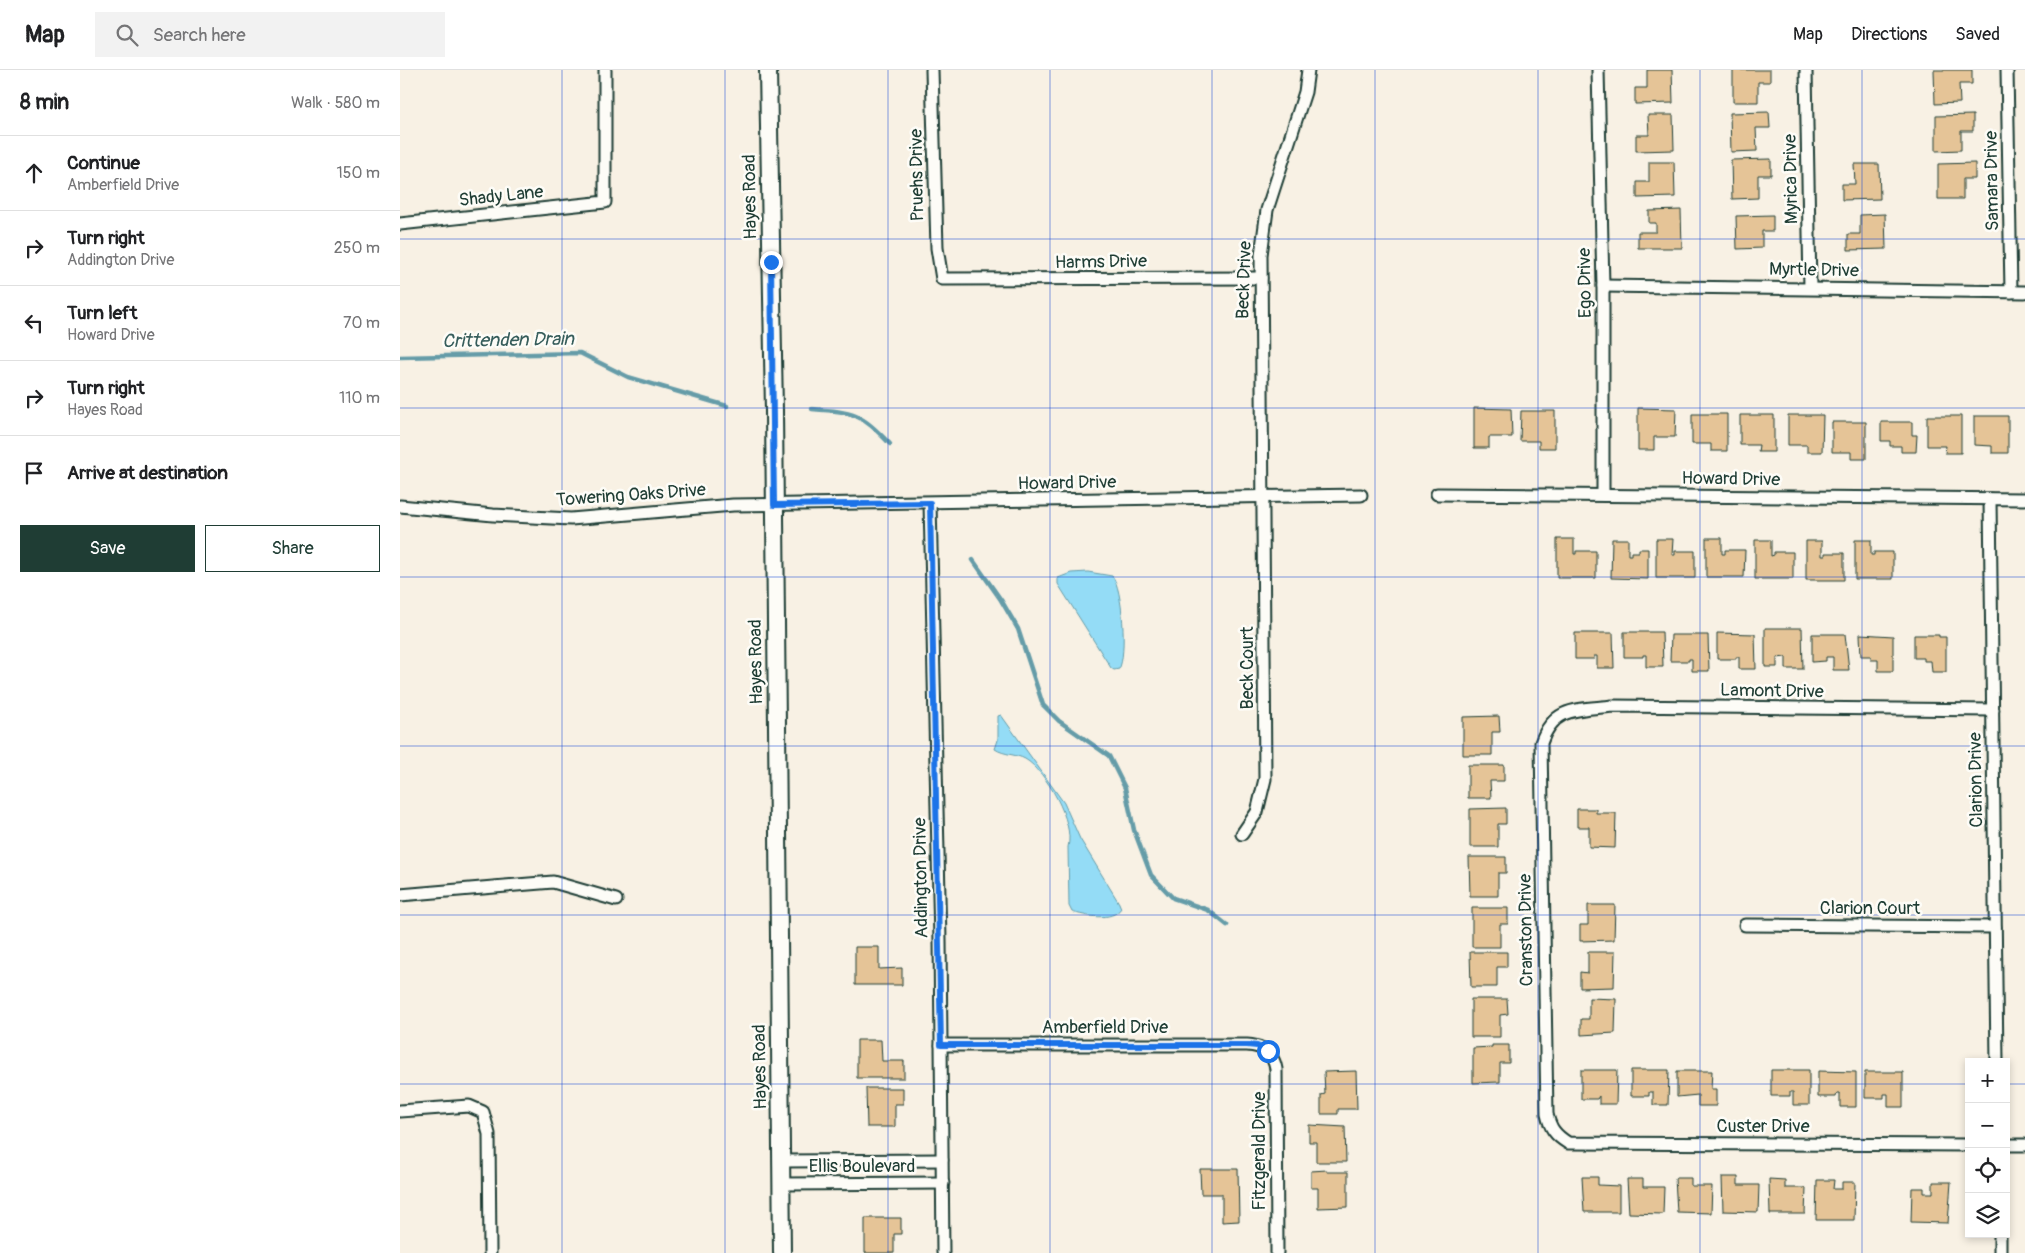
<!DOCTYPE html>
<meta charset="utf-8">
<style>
:root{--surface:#fff;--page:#f2f2f2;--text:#202124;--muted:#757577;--line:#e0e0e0;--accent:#1f3d34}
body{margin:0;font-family:Pangolin,sans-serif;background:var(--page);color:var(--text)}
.controls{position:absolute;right:15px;bottom:15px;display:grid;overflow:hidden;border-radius:0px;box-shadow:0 2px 8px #0003}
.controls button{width:45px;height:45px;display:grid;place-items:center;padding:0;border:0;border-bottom:1px solid var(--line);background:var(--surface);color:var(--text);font:25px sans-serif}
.stop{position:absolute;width:15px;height:15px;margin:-11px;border:4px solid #1a73e8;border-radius:50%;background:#fff}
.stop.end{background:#1a73e8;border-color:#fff;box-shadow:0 1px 5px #0008}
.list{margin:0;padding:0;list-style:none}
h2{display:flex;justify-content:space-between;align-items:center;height:65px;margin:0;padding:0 20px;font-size:21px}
h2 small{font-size:16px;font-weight:400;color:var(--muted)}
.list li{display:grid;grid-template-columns:32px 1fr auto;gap:15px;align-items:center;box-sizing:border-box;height:75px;padding:0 20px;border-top:1px solid var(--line)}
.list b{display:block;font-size:19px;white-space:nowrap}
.list p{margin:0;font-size:16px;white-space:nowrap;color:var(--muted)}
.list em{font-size:16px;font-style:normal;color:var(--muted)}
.actions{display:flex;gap:10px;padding:15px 20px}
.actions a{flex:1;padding:11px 0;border:1px solid var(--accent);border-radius:0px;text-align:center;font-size:18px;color:var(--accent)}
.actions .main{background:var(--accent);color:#fff}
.icon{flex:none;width:28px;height:28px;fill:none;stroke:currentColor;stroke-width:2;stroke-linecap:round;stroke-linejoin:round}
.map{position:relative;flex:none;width:1625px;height:1183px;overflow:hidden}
header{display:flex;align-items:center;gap:30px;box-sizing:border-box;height:70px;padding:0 25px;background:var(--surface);border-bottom:1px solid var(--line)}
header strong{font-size:24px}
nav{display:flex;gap:28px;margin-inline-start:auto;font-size:18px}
.search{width:350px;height:45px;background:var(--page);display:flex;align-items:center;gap:12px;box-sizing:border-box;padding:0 18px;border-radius:0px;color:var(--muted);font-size:19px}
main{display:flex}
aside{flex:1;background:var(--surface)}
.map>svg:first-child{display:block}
.water{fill:#94dcf6;stroke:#659ca8}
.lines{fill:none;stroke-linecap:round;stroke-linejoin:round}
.stream{stroke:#659ca8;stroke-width:4.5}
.building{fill:#e5c497;stroke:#1f3d34}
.street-casing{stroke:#1f3d34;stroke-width:15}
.secondary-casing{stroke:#1f3d34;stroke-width:20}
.street{stroke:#fdfcf7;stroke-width:11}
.secondary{stroke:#fdfcf7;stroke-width:16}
.route{stroke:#1a73e8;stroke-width:6}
.grid{fill:none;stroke:#1d4ed8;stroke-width:1;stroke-opacity:0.55}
.labels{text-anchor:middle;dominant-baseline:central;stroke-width:5;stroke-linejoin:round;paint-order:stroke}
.street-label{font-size:18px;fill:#1f3d34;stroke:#fdfcf7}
.water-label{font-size:19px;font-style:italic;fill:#365d5b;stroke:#fdfcf7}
</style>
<header>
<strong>Map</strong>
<div class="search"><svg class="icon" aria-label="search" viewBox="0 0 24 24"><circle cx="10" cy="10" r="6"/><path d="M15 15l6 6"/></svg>Search here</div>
<nav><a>Map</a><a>Directions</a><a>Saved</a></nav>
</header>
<main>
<aside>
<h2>8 min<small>Walk · 580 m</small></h2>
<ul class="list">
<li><svg class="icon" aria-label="ahead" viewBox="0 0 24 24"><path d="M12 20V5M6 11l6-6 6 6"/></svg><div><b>Continue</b><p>Amberfield Drive</p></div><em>150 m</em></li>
<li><svg class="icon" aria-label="right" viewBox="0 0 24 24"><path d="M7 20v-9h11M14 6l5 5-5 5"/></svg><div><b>Turn right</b><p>Addington Drive</p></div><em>250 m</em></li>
<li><svg class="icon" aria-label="left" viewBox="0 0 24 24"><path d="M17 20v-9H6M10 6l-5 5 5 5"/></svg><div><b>Turn left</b><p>Howard Drive</p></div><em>70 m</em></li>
<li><svg class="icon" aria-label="right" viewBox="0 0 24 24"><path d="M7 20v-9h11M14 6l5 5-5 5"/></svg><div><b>Turn right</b><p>Hayes Road</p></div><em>110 m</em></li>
<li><svg class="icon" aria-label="arrive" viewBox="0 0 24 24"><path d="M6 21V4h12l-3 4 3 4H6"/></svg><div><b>Arrive at destination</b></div></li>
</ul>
<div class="actions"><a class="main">Save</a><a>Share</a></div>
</aside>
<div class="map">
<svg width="1625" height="1183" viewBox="0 0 1625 1183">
<rect width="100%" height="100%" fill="#f8f1e4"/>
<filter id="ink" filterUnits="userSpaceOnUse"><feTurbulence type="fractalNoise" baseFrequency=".02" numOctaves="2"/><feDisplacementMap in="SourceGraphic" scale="10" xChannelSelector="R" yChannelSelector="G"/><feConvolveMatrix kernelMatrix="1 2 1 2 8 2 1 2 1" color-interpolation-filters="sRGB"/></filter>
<g filter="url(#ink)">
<!-- water -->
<g class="water">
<path d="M688,502L712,506C723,517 727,586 719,599L714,600L711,598L658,514V508L671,503Z"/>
<path d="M601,645L664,733L680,769L719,833L721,838C713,852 685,846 672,842L669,836L668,777C675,753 646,701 625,689C616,684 604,685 595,679L598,670V646Z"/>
</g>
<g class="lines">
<!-- stream -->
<g class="stream">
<polyline points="0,287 180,283 228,307 327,336"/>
<path d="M412,339C455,342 460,343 490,374"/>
<polyline points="573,490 601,530 618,559 643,635 659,651 709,686 725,718 734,760 751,805 773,828 808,840 827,855"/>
</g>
</g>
<!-- building -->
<g class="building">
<polygon points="1247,0 1272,0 1273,33 1235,34 1235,18 1247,18"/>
<polygon points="1333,0 1370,0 1370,12 1358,12 1358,32 1333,32"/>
<polygon points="1534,0 1572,0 1572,14 1559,14 1560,33 1535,34"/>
<polygon points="1369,42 1370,58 1356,58 1357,81 1331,82 1330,43"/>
<polygon points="1248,45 1273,45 1274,80 1236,81 1236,65 1249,65"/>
<polygon points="1573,45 1573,61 1561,61 1561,80 1536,81 1536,46"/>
<polygon points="1371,89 1371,105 1358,105 1358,128 1332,129 1331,90"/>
<polygon points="1249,92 1274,92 1275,127 1237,128 1237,112 1249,112"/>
<polygon points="1575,93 1575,109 1563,109 1563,129 1538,129 1538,94"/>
<polygon points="1454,94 1479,94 1480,129 1442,130 1442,114 1455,114"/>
<polygon points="1281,140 1282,178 1238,178 1238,162 1256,162 1256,153 1249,153 1249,141"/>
<polygon points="1485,144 1486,179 1448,180 1448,164 1460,164 1460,145"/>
<polygon points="1373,145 1373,161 1362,161 1362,178 1337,179 1336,146"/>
<polygon points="1074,338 1111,339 1112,367 1089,367 1089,378 1074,378"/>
<polygon points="1238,338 1276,339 1275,367 1254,367 1254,380 1238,380"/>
<polygon points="1121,341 1155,341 1155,378 1139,378 1139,371 1120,371"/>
<polygon points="1292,344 1327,344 1327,381 1311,381 1311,374 1292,374"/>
<polygon points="1340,345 1374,345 1374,382 1358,382 1359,375 1340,375"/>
<polygon points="1388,345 1423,345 1422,382 1407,382 1407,375 1388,375"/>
<polygon points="1527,346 1561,346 1561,383 1545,383 1546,376 1527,376"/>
<polygon points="1574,346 1608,346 1608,383 1592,383 1592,376 1574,375"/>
<polygon points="1432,352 1466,352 1466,389 1451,389 1451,382 1432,382"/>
<polygon points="1481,352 1512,352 1512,365 1517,365 1516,382 1501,382 1501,376 1490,376 1490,371 1481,371"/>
<polygon points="1306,468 1322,468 1322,484 1325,484 1325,480 1345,480 1344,507 1306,507"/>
<polygon points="1157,469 1174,469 1174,484 1176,484 1176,481 1196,481 1196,508 1157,508"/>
<polygon points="1212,469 1228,469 1228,485 1231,485 1231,482 1239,482 1239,479 1248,479 1248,509 1211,508"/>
<polygon points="1256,469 1273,469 1272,485 1275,485 1275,481 1295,481 1295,508 1256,508"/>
<polygon points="1355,470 1371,470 1371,486 1374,485 1374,482 1393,482 1393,509 1355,509"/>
<polygon points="1455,470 1471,470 1471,485 1474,485 1474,482 1493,482 1493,509 1455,509"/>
<polygon points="1406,471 1422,471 1422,486 1425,486 1425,483 1444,483 1444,510 1406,510"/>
<polygon points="1365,558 1402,558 1403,599 1386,599 1386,587 1377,588 1377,597 1365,597"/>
<polygon points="1224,562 1262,562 1263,597 1246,597 1246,585 1243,585 1243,587 1224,587"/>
<polygon points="1175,563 1213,563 1214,598 1197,598 1197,586 1194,586 1194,589 1175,589"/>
<polygon points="1317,563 1355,564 1356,599 1339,599 1339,587 1336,587 1336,589 1317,589"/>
<polygon points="1412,564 1445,564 1449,600 1433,600 1433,587 1426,587 1426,591 1412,592"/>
<polygon points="1460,564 1493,566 1493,601 1478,601 1478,590 1471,590 1471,586 1461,586"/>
<polygon points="1271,565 1308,565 1309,601 1292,601 1292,589 1289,589 1289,591 1270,591"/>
<polygon points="1514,565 1539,565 1539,567 1546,567 1546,602 1532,602 1531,591 1524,591 1524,588 1514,588"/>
<polygon points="1099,646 1100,662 1092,662 1092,685 1063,685 1063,647"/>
<polygon points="1068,695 1104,695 1104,711 1090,711 1091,728 1068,728"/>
<polygon points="1106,738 1106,754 1098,754 1098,777 1070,777 1070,739"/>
<polygon points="1177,739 1196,739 1196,743 1216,743 1215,778 1189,777 1189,757 1177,757"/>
<polygon points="1069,787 1106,787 1106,803 1098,803 1098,826 1070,826"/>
<polygon points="1188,835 1215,835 1214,870 1180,871 1180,855 1188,855"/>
<polygon points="1072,838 1108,838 1108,854 1100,854 1100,877 1072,877"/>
<polygon points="455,877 479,877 479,899 502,898 502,915 455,915"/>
<polygon points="1070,882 1107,882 1107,897 1097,897 1097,917 1071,917"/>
<polygon points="1188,882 1215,882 1214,917 1180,918 1180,902 1188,903"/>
<polygon points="1189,928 1216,929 1215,963 1181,965 1181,949 1189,949"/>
<polygon points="1071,929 1107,929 1108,944 1100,945 1100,967 1071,967"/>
<polygon points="457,970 481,970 482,991 504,991 504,1008 457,1008"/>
<polygon points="1092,975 1109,975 1109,993 1100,993 1100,1012 1073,1013 1073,978 1092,977"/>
<polygon points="1181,1000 1217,1000 1216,1034 1199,1034 1199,1026 1197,1029 1181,1029"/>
<polygon points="1231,1000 1269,1000 1268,1035 1253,1035 1253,1022 1249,1022 1249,1026 1231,1026"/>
<polygon points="1371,1000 1409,1000 1409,1035 1393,1035 1393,1022 1390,1022 1390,1026 1371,1026"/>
<polygon points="956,1001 957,1039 938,1039 938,1044 921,1044 921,1025 925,1024 924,1002"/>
<polygon points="1277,1001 1312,1001 1311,1019 1316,1019 1316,1036 1298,1036 1298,1025 1277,1027"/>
<polygon points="1418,1001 1456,1002 1456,1037 1440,1037 1440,1023 1437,1023 1436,1027 1418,1027"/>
<polygon points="1465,1002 1503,1002 1503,1037 1488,1037 1488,1024 1484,1024 1484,1028 1465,1028"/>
<polygon points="466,1018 503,1018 503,1034 495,1034 495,1057 467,1057"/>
<polygon points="909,1055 945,1057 946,1092 916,1092 916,1072 909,1072"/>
<polygon points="800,1099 838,1099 839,1151 822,1152 822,1124 801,1124"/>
<polygon points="927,1100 927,1102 948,1102 948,1137 918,1138 918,1118 911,1118 911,1101"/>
<polygon points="1182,1107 1198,1107 1198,1115 1219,1116 1219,1142 1184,1142"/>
<polygon points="1322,1107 1338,1107 1338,1115 1359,1115 1358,1142 1323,1141"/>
<polygon points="1275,1108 1291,1108 1291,1116 1312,1116 1311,1143 1277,1142"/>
<polygon points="1227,1109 1243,1109 1243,1117 1264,1117 1263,1144 1229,1143"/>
<polygon points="1369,1109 1385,1110 1385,1118 1406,1118 1405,1144 1370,1144"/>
<polygon points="1417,1110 1434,1110 1433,1119 1442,1119 1442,1112 1455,1112 1454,1150 1416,1150"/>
<polygon points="1533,1112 1551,1112 1548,1153 1511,1152 1512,1118 1524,1118 1524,1123 1533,1123"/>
<polygon points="465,1148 501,1148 501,1164 494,1164 494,1183 465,1183"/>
</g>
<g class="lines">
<!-- street casing -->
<g class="street-casing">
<g id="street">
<polyline points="532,0 537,178 542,209 861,208"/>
<polyline points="1198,0 1203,216 1203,425"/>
<polyline points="1406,0 1410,218"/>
<polyline points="1607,0 1611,222"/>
<polyline points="0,154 205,132 205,0"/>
<polyline points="1203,216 1625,222"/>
<polyline points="1037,424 1625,429"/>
<polyline points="1590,429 1597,992"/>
<polyline points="530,433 540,870 543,1183"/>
<polyline points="0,436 93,445 171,449 333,435 961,425"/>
<polyline points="842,764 857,742 865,709 861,185 867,140 905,22 908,0"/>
<polyline points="0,825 153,812 216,830"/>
<polyline points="1345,855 1595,857"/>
<path d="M541,975H847C863,976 873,982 876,999L877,1183"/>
<polyline points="0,1041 69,1036 83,1042 89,1064 90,1183"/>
<path d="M1569,1075L1168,1073C1155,1065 1150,1058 1147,1044L1141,673C1154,635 1180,640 1213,636L1593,640"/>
<polyline points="1606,1075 1625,1075"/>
<polyline points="382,1091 542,1090"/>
<polyline points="382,1114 543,1113"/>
<polyline points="1600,1164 1600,1183"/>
</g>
</g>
<!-- secondary casing -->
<g class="secondary-casing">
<polyline id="secondary" points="368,0 374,341 382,1183"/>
</g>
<!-- street -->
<use href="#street" class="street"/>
<!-- secondary -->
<use href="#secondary" class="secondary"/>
</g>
</g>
<g class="lines" filter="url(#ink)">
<!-- route -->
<polyline class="route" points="371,192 374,435 530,433 541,975 847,975 857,976 868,981"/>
</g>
<!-- grid -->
<path class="grid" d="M162,0V1183M325,0V1183M488,0V1183M650,0V1183M812,0V1183M975,0V1183M1138,0V1183M1300,0V1183M1462,0V1183M0,169H1625M0,338H1625M0,507H1625M0,676H1625M0,845H1625M0,1014H1569M1606,1014H1625"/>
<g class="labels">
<!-- street labels -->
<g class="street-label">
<text transform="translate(517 105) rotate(-91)">Pruehs Drive</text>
<text transform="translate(1391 109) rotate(-91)">Myrica Drive</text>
<text transform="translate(1592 111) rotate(-91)">Samara Drive</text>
<text transform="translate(101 126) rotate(-6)">Shady Lane</text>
<text transform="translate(350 127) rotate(-91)">Hayes Road</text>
<text transform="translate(701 192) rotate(-1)">Harms Drive</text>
<text transform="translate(1414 200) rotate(1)">Myrtle Drive</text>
<text transform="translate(844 210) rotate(-88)">Beck Drive</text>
<text transform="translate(1185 213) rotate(-91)">Ego Drive</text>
<text transform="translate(1331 409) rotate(1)">Howard Drive</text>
<text transform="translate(667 413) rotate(-1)">Howard Drive</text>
<text transform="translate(231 425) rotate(-4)">Towering Oaks Drive</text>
<text transform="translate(356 592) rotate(-91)">Hayes Road</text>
<text transform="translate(847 598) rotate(-90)">Beck Court</text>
<text transform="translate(1372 621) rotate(1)">Lamont Drive</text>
<text transform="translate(1576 710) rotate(-91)">Clarion Drive</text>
<text transform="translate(521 808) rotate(-91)">Addington Drive</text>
<text x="1470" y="838">Clarion Court</text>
<text transform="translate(1126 860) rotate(-91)">Cranston Drive</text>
<text x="705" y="957">Amberfield Drive</text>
<text transform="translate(360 997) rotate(-91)">Hayes Road</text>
<text x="1363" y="1056">Custer Drive</text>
<text transform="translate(859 1081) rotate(-90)">Fitzgerald Drive</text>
<text x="462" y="1096">Ellis Boulevard</text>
</g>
<!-- water labels -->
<g class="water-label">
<text transform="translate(108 270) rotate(-1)">Crittenden Drain</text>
</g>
</g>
</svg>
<div class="controls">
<button>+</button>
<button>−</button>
<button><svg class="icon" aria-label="locate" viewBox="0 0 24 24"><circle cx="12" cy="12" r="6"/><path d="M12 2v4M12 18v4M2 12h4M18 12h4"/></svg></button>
<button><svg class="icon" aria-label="layers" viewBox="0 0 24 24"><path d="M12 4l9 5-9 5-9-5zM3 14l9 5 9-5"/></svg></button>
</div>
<div class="stop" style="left:868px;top:981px"></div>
<div class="stop end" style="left:371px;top:192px"></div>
</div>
</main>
